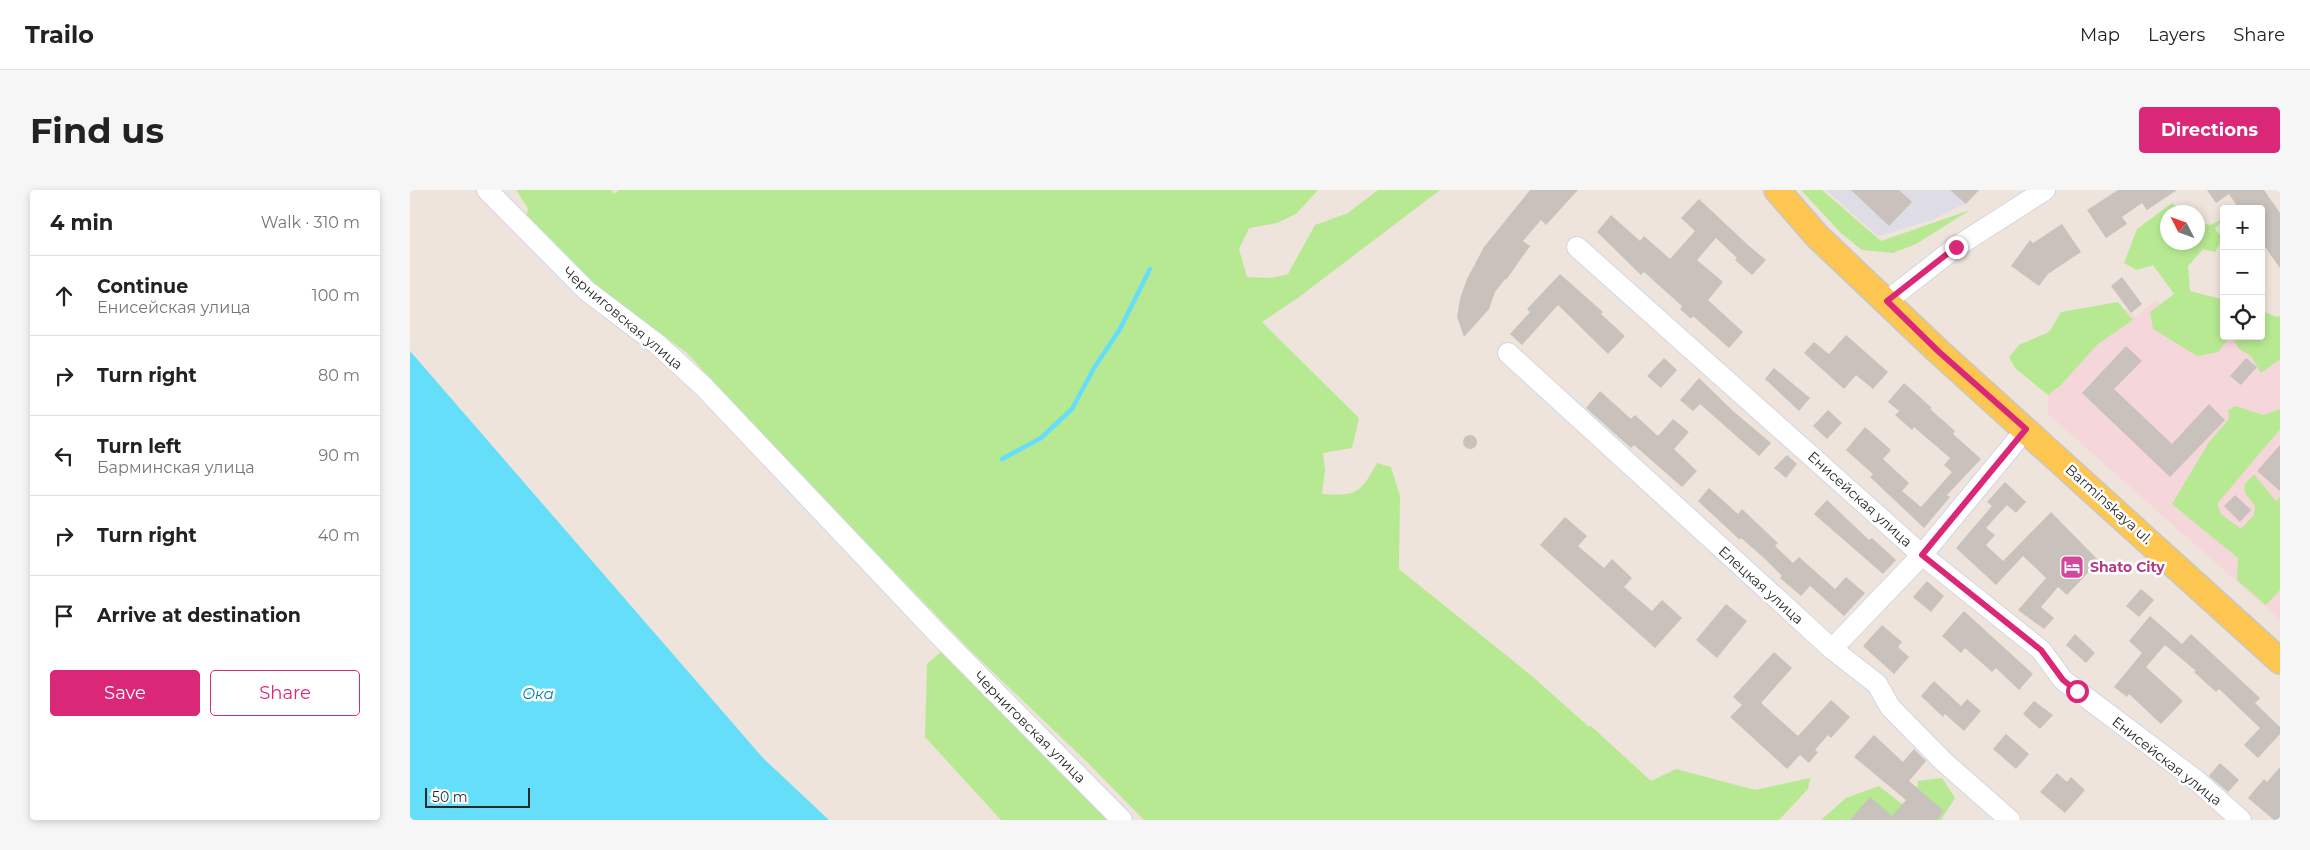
<!DOCTYPE html>
<meta charset="utf-8">
<style>
:root{--surface:#fff;--page:#f6f6f6;--text:#222;--muted:#767676;--line:#e0e0e0;--accent:#db2777}
body{margin:0;font-family:Montserrat,sans-serif;background:var(--page);color:var(--text)}
.controls{position:absolute;right:15px;top:15px;display:grid;overflow:hidden;border-radius:5px;box-shadow:0 2px 8px #0003}
.controls button{width:45px;height:45px;display:grid;place-items:center;padding:0;border:0;border-bottom:1px solid var(--line);background:var(--surface);color:var(--text);font:25px sans-serif}
.compass{position:absolute;left:1750px;top:15px;width:45px;height:45px;border-radius:50%;background:var(--surface);box-shadow:0 2px 8px #0003;rotate:312deg}
.scale{position:absolute;left:15px;bottom:12px;width:105px;box-sizing:border-box;padding-left:5px;border:2px solid #2a2a2a;border-top:0;font-size:14px;line-height:18px;white-space:nowrap;color:#2a2a2a;-webkit-text-stroke:4px #fff;paint-order:stroke}
.stop{position:absolute;width:15px;height:15px;margin:-11px;border:4px solid #db2777;border-radius:50%;background:#fff}
.stop.end{background:#db2777;border-color:#fff;box-shadow:0 1px 5px #0008}
.list{margin:0;padding:0;list-style:none}
h2{display:flex;justify-content:space-between;align-items:center;height:65px;margin:0;padding:0 20px;font-size:21px}
h2 small{font-size:16px;font-weight:400;color:var(--muted)}
.list li{display:grid;grid-template-columns:32px 1fr auto;gap:15px;align-items:center;box-sizing:border-box;height:80px;padding:0 20px;border-top:1px solid var(--line)}
.list b{display:block;font-size:19px;white-space:nowrap}
.list p{margin:0;font-size:16px;white-space:nowrap;color:var(--muted)}
.list em{font-size:16px;font-style:normal;color:var(--muted)}
.actions{display:flex;gap:10px;padding:15px 20px}
.actions a{flex:1;padding:11px 0;border:1px solid var(--accent);border-radius:5px;text-align:center;font-size:18px;color:var(--accent)}
.actions .main{background:var(--accent);color:#fff}
.icon{flex:none;width:28px;height:28px;fill:none;stroke:currentColor;stroke-width:2;stroke-linecap:round;stroke-linejoin:round}
.map{position:relative;flex:none;width:1870px;height:630px;overflow:hidden;border-radius:5px}
header{display:flex;align-items:center;gap:30px;box-sizing:border-box;height:70px;padding:0 25px;background:var(--surface);border-bottom:1px solid var(--line)}
header strong{font-size:24px}
nav{display:flex;gap:28px;margin-inline-start:auto;font-size:18px}
.intro{display:flex;align-items:center;justify-content:space-between;box-sizing:border-box;height:120px;padding:0 30px}
h1{margin:0;font-size:35px}
.button{padding:12px 22px;border-radius:5px;background:var(--accent);color:#fff;font-size:18px;font-weight:700}
main{display:flex;gap:30px;padding:0 30px}
aside{flex:1;background:var(--surface);border-radius:5px;box-shadow:0 2px 8px #0003}
.map>svg:first-child{display:block}
.industrial{fill:#dedce5}
.medical{fill:#f5d7db}
.green{fill:#b7e992}
.water{fill:#64def9}
.lines{fill:none;stroke-linecap:round;stroke-linejoin:round}
.stream{stroke:#64def9;stroke-width:4.5}
.building{fill:#c9c1bb}
.minor-casing{stroke:#d0d6e4;stroke-width:22}
.major-casing{stroke:#c8c8c8;stroke-width:28}
.minor{stroke:#fff;stroke-width:20}
.major{stroke:#fdc650;stroke-width:25}
.route{stroke:#db2777;stroke-width:6}
.labels{text-anchor:middle;dominant-baseline:central;stroke-width:5;stroke-linejoin:round;paint-order:stroke}
.street-label{font-size:14px;fill:#2a2a2a;stroke:#fff}
.hotel-label{font-size:14px;font-weight:bold;fill:#b23c85;stroke:#fff;text-anchor:start}
.water-label{font-size:15px;font-style:italic;fill:#017ca7;stroke:#fff}
</style>
<header>
<strong>Trailo</strong>
<nav><a>Map</a><a>Layers</a><a>Share</a></nav>
</header>
<div class="intro"><h1>Find us</h1><a class="button">Directions</a></div>
<main>
<aside>
<h2>4 min<small>Walk · 310 m</small></h2>
<ul class="list">
<li><svg class="icon" aria-label="ahead" viewBox="0 0 24 24"><path d="M12 20V5M6 11l6-6 6 6"/></svg><div><b>Continue</b><p>Енисейская улица</p></div><em>100 m</em></li>
<li><svg class="icon" aria-label="right" viewBox="0 0 24 24"><path d="M7 20v-9h11M14 6l5 5-5 5"/></svg><div><b>Turn right</b></div><em>80 m</em></li>
<li><svg class="icon" aria-label="left" viewBox="0 0 24 24"><path d="M17 20v-9H6M10 6l-5 5 5 5"/></svg><div><b>Turn left</b><p>Барминская улица</p></div><em>90 m</em></li>
<li><svg class="icon" aria-label="right" viewBox="0 0 24 24"><path d="M7 20v-9h11M14 6l5 5-5 5"/></svg><div><b>Turn right</b></div><em>40 m</em></li>
<li><svg class="icon" aria-label="arrive" viewBox="0 0 24 24"><path d="M6 21V4h12l-3 4 3 4H6"/></svg><div><b>Arrive at destination</b></div></li>
</ul>
<div class="actions"><a class="main">Save</a><a>Share</a></div>
</aside>
<div class="map">
<svg width="1870" height="630" viewBox="0 0 1870 630">
<rect width="100%" height="100%" fill="#eee4db"/>
<!-- industrial -->
<polygon class="industrial" points="1416,0 1569,0 1556,13 1522,30 1468,46"/>
<!-- medical -->
<polygon class="medical" points="1747,110 1756,119 1814,146 1851,146 1870,140 1870,430 1638,224 1638,165 1716,119 1726,127"/>
<!-- green -->
<g class="green">
<path d="M106,0H201L204,4L209,0H908L886,24L867,33L839,38L829,59L837,87L862,88L878,84L905,35L938,23L968,0H1030L889,107L852,132L949,228L942,258L913,263L915,281L912,304C947,306 950,304 967,273L981,277L990,306L989,379L1123,487L1179,537L1181,536L1241,591L1266,579L1345,600L1400,588L1398,599L1369,630H734L677,572L561,461L352,245L277,163L175,88L116,29L118,18Z"/>
<polygon points="1391,0 1412,0 1471,51 1560,20 1506,54 1483,63 1452,60 1431,43"/>
<polygon points="1762,13 1773,22 1758,22 1758,52 1788,52 1788,33 1800,35 1814,28 1805,39 1813,49 1805,62 1793,59 1778,76 1780,101 1811,109 1814,104 1814,146 1820,146 1808,162 1787,166 1743,139 1740,122 1764,104 1743,75 1727,80 1714,73 1727,39"/>
<polygon points="1708,112 1723,130 1688,154 1651,195 1638,205 1605,178 1599,167 1609,155 1639,142 1651,122"/>
<polygon points="1851,120 1866,127 1870,126 1870,169 1851,183 1841,166 1829,159 1821,146 1851,146"/>
<polygon points="1826,216 1853,225 1870,219 1870,239 1807,314 1811,324 1831,339 1844,325 1845,316 1835,303 1834,295 1844,284 1866,311 1870,307 1870,400 1856,415 1827,390 1828,368 1762,314 1799,252 1819,229 1818,220"/>
<polygon points="532,461 703,630 591,630 515,547 517,474"/>
<polygon points="1532,588 1545,608 1531,630 1411,630 1436,608 1469,596 1503,623 1508,591"/>
</g>
<!-- water -->
<polygon class="water" points="0,161 353,568 419,630 0,630"/>
<g class="lines">
<!-- stream -->
<polyline class="stream" points="592,269 631,248 662,219 684,178 710,139 740,79"/>
</g>
<!-- building -->
<g class="building">
<polygon points="1120,0 1168,0 1136,35 1131,30 1113,51 1120,56 1096,90 1095,89 1085,102 1079,119 1054,147 1047,127 1050,109 1057,89 1074,57"/>
<polygon points="1441,0 1489,0 1502,12 1479,36"/>
<polygon points="1540,0 1569,0 1556,14"/>
<polygon points="1708,0 1767,0 1737,20 1732,13 1712,27 1717,34 1696,48 1677,20"/>
<polygon points="1797,0 1854,0 1870,23 1870,78 1851,51 1851,19 1829,19 1819,4 1806,13"/>
<polygon points="1289,9 1338,55 1356,70 1342,85 1325,70 1327,68 1306,48 1287,70 1313,92 1298,110 1333,142 1319,158 1283,126 1281,129 1270,119 1272,116 1234,82 1231,85 1187,42 1201,25 1230,51 1234,46 1260,69 1285,41 1271,28"/>
<polygon points="1652,34 1671,62 1638,84 1629,96 1601,76 1620,50 1623,53"/>
<polygon points="1150,84 1193,122 1191,124 1215,146 1198,164 1148,115 1112,155 1100,144 1120,122 1117,119"/>
<polygon points="1712,87 1732,114 1721,123 1701,96"/>
<polygon points="1436,145 1478,182 1463,199 1446,185 1434,199 1394,163 1404,152 1419,164"/>
<polygon points="1716,156 1732,171 1704,199 1762,254 1799,214 1815,230 1760,287 1672,203"/>
<polygon points="1254,168 1267,180 1251,198 1237,186"/>
<polygon points="1836,168 1847,177 1831,195 1820,186"/>
<polygon points="1364,178 1400,208 1389,221 1355,189"/>
<polygon points="1289,188 1323,221 1361,253 1349,266 1290,214 1283,221 1270,210"/>
<polygon points="1494,193 1522,218 1520,219 1545,241 1543,244 1571,269 1537,305 1540,307 1514,338 1460,287 1463,284 1436,260 1455,237 1481,260 1473,269 1499,293 1492,301 1511,317 1542,282 1534,275 1540,268 1504,237 1502,240 1485,225 1489,221 1478,212"/>
<polygon points="1190,201 1221,229 1225,225 1248,246 1263,229 1279,242 1264,259 1287,281 1272,297 1224,255 1221,258 1176,218"/>
<polygon points="1418,220 1432,233 1417,249 1403,236"/>
<circle cx="1060" cy="252" r="7"/>
<polygon points="1870,255 1870,301 1847,281"/>
<polygon points="1377,265 1387,274 1376,288 1364,278"/>
<polygon points="1595,292 1616,312 1606,323 1597,315 1576,338 1585,345 1576,355 1593,371 1641,322 1689,371 1657,405 1648,397 1631,417 1644,428 1634,439 1608,420 1636,388 1613,366 1586,395 1546,358 1582,316 1577,312"/>
<polygon points="1299,298 1328,324 1332,319 1368,353 1365,356 1383,373 1389,367 1425,399 1436,387 1455,403 1434,426 1400,396 1391,406 1370,388 1372,386 1354,368 1331,348 1330,350 1288,311"/>
<polygon points="1825,305 1841,320 1830,332 1814,316"/>
<polygon points="1417,310 1459,350 1462,348 1486,370 1473,384 1404,324"/>
<polygon points="1155,327 1177,346 1168,356 1194,378 1202,369 1222,388 1214,397 1242,421 1252,410 1272,428 1245,458 1130,355"/>
<polygon points="1517,391 1534,406 1521,422 1503,407"/>
<polygon points="1731,399 1744,410 1729,427 1716,416"/>
<polygon points="1316,414 1337,431 1307,468 1286,450"/>
<polygon points="1554,421 1623,484 1609,500 1586,478 1582,482 1555,458 1551,463 1532,446"/>
<polygon points="1740,426 1772,454 1781,444 1850,508 1845,513 1870,537 1870,544 1848,568 1834,555 1850,538 1809,499 1806,502 1784,482 1786,481 1755,455 1736,477 1773,511 1751,534 1719,504 1717,507 1704,497 1732,463 1719,451"/>
<polygon points="1472,435 1492,452 1488,457 1499,467 1484,484 1453,456"/>
<polygon points="1665,444 1685,463 1676,473 1656,455"/>
<polygon points="1364,462 1382,478 1351,513 1388,546 1421,510 1440,527 1421,548 1418,545 1405,560 1408,562 1399,573 1390,565 1377,579 1320,527 1332,515 1323,507"/>
<polygon points="1524,491 1551,516 1557,509 1571,521 1554,541 1535,524 1533,527 1511,506"/>
<polygon points="1624,511 1643,525 1630,539 1613,524"/>
<polygon points="1596,544 1619,564 1606,579 1583,559"/>
<polygon points="1464,545 1493,572 1504,559 1516,571 1499,591 1534,621 1527,630 1440,630 1460,607 1482,626 1496,610 1444,567"/>
<polygon points="1810,573 1829,590 1818,602 1799,586"/>
<polygon points="1870,577 1870,630 1864,630 1838,608 1854,589 1857,592"/>
<polygon points="1647,583 1657,592 1661,587 1675,600 1655,623 1630,602"/>
</g>
<g class="lines">
<!-- minor casing -->
<g class="minor-casing">
<g id="minor">
<polyline points="77,0 177,101 247,154 293,196 528,444 712,630"/>
<polyline points="1167,57 1512,365 1631,460 1653,490 1786,590 1831,630"/>
<polyline points="1477,111 1546,57 1635,0"/>
<polyline points="1098,163 1422,459 1467,494 1480,517 1534,572 1600,630"/>
<polyline points="1422,459 1512,365 1616,239"/>
</g>
</g>
<!-- major casing -->
<g class="major-casing">
<polyline id="major" points="1367,0 1407,46 1528,161 1870,471"/>
</g>
<!-- minor -->
<use href="#minor" class="minor"/>
<!-- major -->
<use href="#major" class="major"/>
</g>
<g class="lines">
<!-- route -->
<polyline class="route" points="1546,57 1477,111 1528,161 1616,239 1512,365 1631,460 1653,490 1667,501"/>
</g>
<!-- icons -->
<defs>
<g id="hotel-square" transform="scale(1.25)"><rect x="-9" y="-9" width="18" height="18" rx="4" fill="#d1479c" stroke="#fff"/><path d="M-6-4.5h1.5V1H6V5H4.5V3h-9V5H-6ZM-4 0a1.8 1.8 0 1 1 3.6 0ZM.5 0V-2.5h3Q6-2.5 6 0Z" fill="#fff"/></g>
</defs>
<g fill-rule="evenodd">
<use href="#hotel-square" x="1662" y="377"/>
</g>
<g class="labels">
<!-- street labels -->
<g class="street-label">
<text transform="translate(213 128) rotate(40)">Черниговская улица</text>
<text transform="translate(1450 309) rotate(42)">Енисейская улица</text>
<text transform="translate(1699 314) rotate(42)">Barminskaya ul.</text>
<text transform="translate(1351 395) rotate(42)">Елецкая улица</text>
<text transform="translate(620 537) rotate(45)">Черниговская улица</text>
<text transform="translate(1757 571) rotate(38)">Енисейская улица</text>
</g>
<!-- hotel labels -->
<g class="hotel-label">
<text x="1680" y="377">Shato City</text>
</g>
<!-- water labels -->
<g class="water-label">
<text x="128" y="503">Ока</text>
</g>
</g>
</svg>
<div class="controls">
<button>+</button>
<button>−</button>
<button><svg class="icon" aria-label="locate" viewBox="0 0 24 24"><circle cx="12" cy="12" r="6"/><path d="M12 2v4M12 18v4M2 12h4M18 12h4"/></svg></button>
</div>
<svg class="compass" viewBox="-18 -18 36 36"><path d="M0-13l5 13h-10z" fill="#e53935"/><path d="M0 13l5-13h-10z" fill="#767676"/></svg>
<div class="scale">50 m</div>
<div class="stop" style="left:1667px;top:501px"></div>
<div class="stop end" style="left:1546px;top:57px"></div>
</div>
</main>
